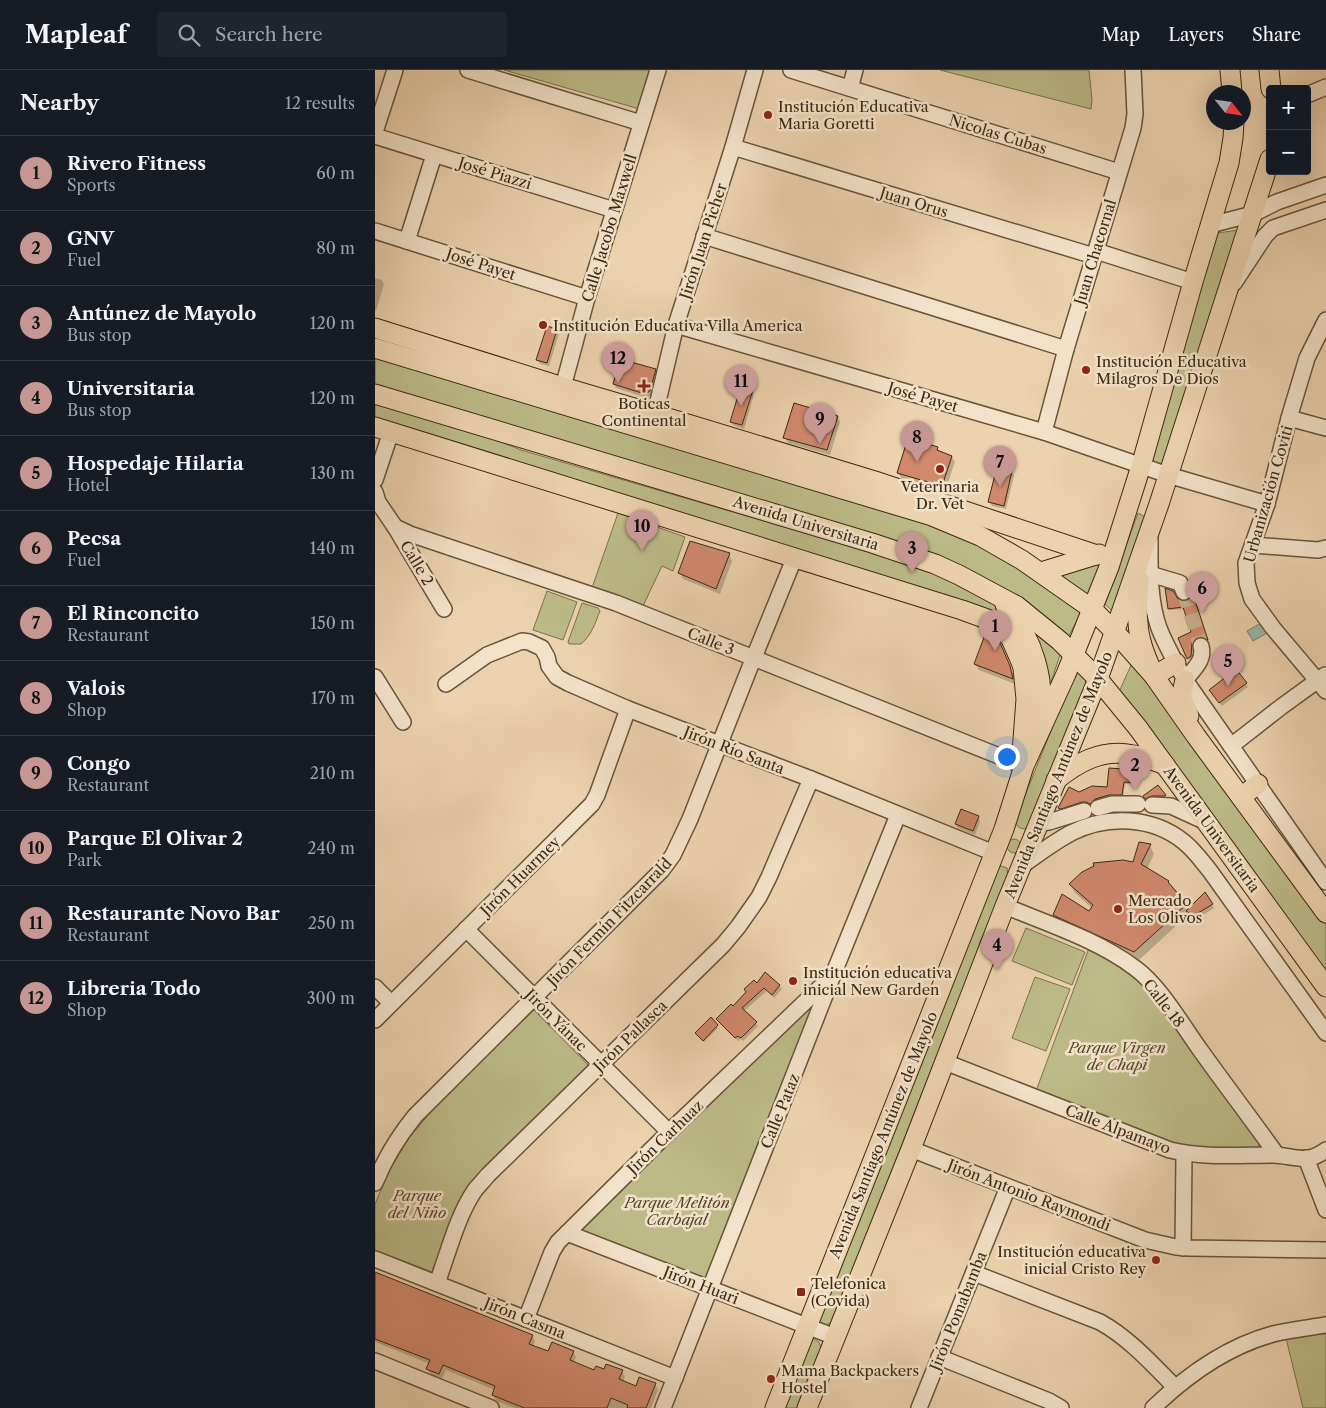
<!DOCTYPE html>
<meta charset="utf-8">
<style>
:root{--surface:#171b24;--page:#20242c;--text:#f1f3f6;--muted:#9ea1a6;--line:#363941;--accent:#c59692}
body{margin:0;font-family:"Libre Caslon Text",serif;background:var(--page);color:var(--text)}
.controls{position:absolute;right:15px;top:15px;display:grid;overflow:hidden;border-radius:5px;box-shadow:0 5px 20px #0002}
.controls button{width:45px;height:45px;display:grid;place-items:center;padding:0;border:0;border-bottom:1px solid var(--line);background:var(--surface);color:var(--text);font:25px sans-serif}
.compass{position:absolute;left:831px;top:15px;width:45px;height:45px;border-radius:50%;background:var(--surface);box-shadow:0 5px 20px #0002;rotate:120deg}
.you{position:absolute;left:631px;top:686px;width:18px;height:18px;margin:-12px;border:4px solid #fff;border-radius:50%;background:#1a73e8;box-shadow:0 0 0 8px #1a73e833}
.badge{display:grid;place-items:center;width:32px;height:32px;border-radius:50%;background:var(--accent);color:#111;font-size:16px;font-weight:700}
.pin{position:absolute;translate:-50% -41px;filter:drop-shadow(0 1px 2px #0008)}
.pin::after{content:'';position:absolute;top:26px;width:18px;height:15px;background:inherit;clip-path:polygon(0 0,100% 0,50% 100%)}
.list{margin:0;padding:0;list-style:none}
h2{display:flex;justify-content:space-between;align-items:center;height:65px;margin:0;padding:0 20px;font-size:21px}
h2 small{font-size:16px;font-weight:400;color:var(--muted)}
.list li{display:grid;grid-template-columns:32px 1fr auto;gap:15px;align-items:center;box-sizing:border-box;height:75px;padding:0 20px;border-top:1px solid var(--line)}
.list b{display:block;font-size:19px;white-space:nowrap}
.list p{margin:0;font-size:16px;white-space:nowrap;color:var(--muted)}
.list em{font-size:16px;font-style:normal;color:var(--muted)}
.icon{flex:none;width:28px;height:28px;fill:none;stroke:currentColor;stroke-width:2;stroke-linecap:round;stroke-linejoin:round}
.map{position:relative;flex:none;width:951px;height:1338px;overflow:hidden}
header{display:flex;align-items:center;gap:30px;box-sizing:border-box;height:70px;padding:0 25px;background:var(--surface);border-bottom:1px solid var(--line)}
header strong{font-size:24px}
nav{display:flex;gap:28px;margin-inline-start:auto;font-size:18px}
.search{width:350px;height:45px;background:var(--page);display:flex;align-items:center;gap:12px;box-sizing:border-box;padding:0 18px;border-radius:5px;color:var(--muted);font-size:19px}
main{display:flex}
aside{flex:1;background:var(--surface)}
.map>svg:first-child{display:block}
.green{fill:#bcbb88;stroke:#7c724c}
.water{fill:#99b8aa;stroke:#747f6d}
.shadow{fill:#0003}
.building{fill:#d1896d;stroke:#3c2a11}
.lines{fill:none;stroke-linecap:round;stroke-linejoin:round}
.minor-tunnel{stroke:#c9b08f;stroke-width:15;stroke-dasharray:15 8;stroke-linecap:butt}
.minor-casing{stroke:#685438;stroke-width:18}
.major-casing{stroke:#3c2a11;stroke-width:21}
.minor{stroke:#f3e2ca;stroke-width:15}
.major{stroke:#ecd2ae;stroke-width:19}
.poi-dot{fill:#8f2418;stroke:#f3e2ca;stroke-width:2}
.labels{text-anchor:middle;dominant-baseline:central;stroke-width:5;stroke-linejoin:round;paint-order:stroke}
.poi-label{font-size:15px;fill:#3c2a11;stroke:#f3e2ca;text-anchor:start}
.street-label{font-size:15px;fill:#3c2a11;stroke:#f3e2ca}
.park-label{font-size:15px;font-style:italic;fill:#564729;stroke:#f3e2ca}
</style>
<header>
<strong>Mapleaf</strong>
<div class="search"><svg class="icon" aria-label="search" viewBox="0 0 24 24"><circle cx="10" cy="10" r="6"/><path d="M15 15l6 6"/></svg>Search here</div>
<nav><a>Map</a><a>Layers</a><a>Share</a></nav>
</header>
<main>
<aside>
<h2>Nearby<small>12 results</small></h2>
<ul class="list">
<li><span class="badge">1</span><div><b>Rivero Fitness</b><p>Sports</p></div><em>60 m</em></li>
<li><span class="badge">2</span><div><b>GNV</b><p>Fuel</p></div><em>80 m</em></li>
<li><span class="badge">3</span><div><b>Antúnez de Mayolo</b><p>Bus stop</p></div><em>120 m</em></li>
<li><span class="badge">4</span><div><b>Universitaria</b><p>Bus stop</p></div><em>120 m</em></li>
<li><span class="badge">5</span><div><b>Hospedaje Hilaria</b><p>Hotel</p></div><em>130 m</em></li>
<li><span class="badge">6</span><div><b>Pecsa</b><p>Fuel</p></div><em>140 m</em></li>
<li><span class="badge">7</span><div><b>El Rinconcito</b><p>Restaurant</p></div><em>150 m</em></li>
<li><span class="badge">8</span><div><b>Valois</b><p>Shop</p></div><em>170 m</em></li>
<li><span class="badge">9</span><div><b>Congo</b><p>Restaurant</p></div><em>210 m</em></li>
<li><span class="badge">10</span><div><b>Parque El Olivar 2</b><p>Park</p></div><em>240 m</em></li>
<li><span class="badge">11</span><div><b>Restaurante Novo Bar</b><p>Restaurant</p></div><em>250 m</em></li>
<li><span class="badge">12</span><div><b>Libreria Todo</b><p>Shop</p></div><em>300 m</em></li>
</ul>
</aside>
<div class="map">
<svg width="951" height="1338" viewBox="0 0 951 1338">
<rect width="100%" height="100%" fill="#ecd2ae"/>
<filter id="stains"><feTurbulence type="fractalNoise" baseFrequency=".004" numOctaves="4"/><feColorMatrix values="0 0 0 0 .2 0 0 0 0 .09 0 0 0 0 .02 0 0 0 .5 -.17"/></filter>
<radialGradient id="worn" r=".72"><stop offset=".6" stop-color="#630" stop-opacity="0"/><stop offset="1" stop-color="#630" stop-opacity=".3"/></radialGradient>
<!-- green -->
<g class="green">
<polygon points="129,0 280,0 268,40"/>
<polygon points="565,0 714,0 717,30 716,39"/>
<polygon points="864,160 790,398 773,392 842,163"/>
<polygon points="0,285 556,455 599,469 708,540 693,567 633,523 0,317"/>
<polygon points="0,332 101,362 146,380 539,495 602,522 622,534 630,543 631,556 0,348"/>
<polygon points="243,443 310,467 298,501 287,496 268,536 217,518"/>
<polygon points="763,443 772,448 737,541 730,534"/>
<polygon points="719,491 728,493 716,529 685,505"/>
<polygon points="172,521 202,532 188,570 158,560"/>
<path d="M207,533L223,538L225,541C220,553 217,565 206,574H194L193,572Z"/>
<polygon points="650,551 686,582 668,636"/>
<polygon points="758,591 841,702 951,855 951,908 743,624"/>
<polygon points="702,596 714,608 654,757 650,759 645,758 639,753"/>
<circle cx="639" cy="776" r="7"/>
<polygon points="626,796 632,798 633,805 457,1252 451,1255 445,1253 443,1248 621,799"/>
<polygon points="651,858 710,882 697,915 637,891"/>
<polygon points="714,878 759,905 772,918 818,984 885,1072 882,1079 810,1077 797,1074 661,1021"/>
<polygon points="660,907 695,919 671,981 637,968"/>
<polygon points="438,933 439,940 336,1207 326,1211 208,1164 205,1157"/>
<polygon points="159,940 213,995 103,1105 82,1139 57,1202 0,1180 0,1134 14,1101 34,1068 59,1038"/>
<polygon points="951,1262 951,1338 928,1338 911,1268"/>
<polygon points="438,1269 444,1272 446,1278 423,1338 408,1338 433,1273"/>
</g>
<!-- water -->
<polygon class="water" points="886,553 892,563 878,571 872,561"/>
<!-- shadow -->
<g class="shadow">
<polygon points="0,208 7,210 9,214 1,241 0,240"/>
<polygon points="182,260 184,264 174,296 165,294 163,290"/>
<polygon points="280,300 282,304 277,325 272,328 241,318 239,314"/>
<polygon points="377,321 379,325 369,359 358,355 356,352"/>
<polygon points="462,347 465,352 455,385 413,373 410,368"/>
<polygon points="562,378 565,383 577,387 580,392 570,421 527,409 523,403"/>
<polygon points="637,402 639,406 631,439 617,436 615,432"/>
<polygon points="354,484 357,491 345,524 308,509 305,503"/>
<polygon points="792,520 802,530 807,532 832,569 826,568 820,571 817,575 817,588 814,590 805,569 818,563 810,539 795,540"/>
<polygon points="625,576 638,603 640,614 604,600 600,594"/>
<polygon points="870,613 873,617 847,636 838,624"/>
<polygon points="763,701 764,704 763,715 750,714 748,727 717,736 713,734 708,734 688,740 685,737 704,723 733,718"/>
<polygon points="783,716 791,727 778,727 772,730 770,728"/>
<polygon points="603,747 605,751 600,765 583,758 581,754"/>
<polygon points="775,776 779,784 772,799 794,812 814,840 830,824 839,838 821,849 814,844 764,890 684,853 679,845 714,842 717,838 700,823 695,814 759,794"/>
<polygon points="382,914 404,916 407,919 399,928 392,921 369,941 383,956 368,971 366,969 363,971 345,953 358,938"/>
<polygon points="336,949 343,958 329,972 322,965"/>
<polygon points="0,1203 157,1266 160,1271 158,1277 174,1283 198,1282 201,1287 199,1292 220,1301 247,1301 250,1307 248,1312 261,1318 280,1314 283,1320 276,1338 140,1338 121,1331 118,1325 120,1320 71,1300 67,1309 56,1305 52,1299 55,1294 0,1272"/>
</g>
<!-- building -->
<g class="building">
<polygon points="172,256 182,259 172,293 161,290"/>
<polygon points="245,289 281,299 275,321 270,324 238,314"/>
<polygon points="366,316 378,320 367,355 355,352"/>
<polygon points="419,333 463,346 452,380 408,368"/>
<polygon points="533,368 563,377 562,380 577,386 567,416 522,403"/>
<polygon points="622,397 637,401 629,436 613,432"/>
<polygon points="315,471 355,483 341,519 303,503"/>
<polygon points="790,518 798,521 803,529 808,531 813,530 818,524 833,570 829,567 825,567 820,569 817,573 816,586 812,589 803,568 816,562 808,537 793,539"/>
<polygon points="611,562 620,568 626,575 635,596 638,609 599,594"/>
<polygon points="861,599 872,613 844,633 834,620"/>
<polygon points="734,698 763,700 762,713 749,712 747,725 734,725 720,729 715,734 711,732 707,732 686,739 683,738 694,717 704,722 717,716 732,717"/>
<polygon points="783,715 791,725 789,726 777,726 770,729 768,726"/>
<polygon points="586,739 604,746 598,761 580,754"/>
<polygon points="764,772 776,774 766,794 794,811 793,812 812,834 759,882 678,845 687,824 714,841 718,835 694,814 707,802 719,796 718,793 748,790 758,792"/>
<polygon points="830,822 838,834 818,846 811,841"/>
<polygon points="390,902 405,915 397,925 389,918 367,938 382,952 366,968 363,966 360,968 341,949 356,934 358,936 371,922 369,919 379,910 382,913"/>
<polygon points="336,947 343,955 328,971 320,963"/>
<polygon points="0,1202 158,1265 154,1274 173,1281 177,1272 199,1281 195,1290 219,1300 221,1296 229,1299 231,1294 248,1300 244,1309 261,1316 264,1307 281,1313 271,1338 252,1338 253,1335 236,1328 232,1338 149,1338 117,1325 120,1316 110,1312 68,1295 64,1304 51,1299 55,1290 0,1269"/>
</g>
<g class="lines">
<!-- minor-tunnel -->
<polyline class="minor-tunnel" points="809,522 826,576"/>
<!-- minor casing -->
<g class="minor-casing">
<g id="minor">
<polyline points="93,0 266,53"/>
<polyline points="416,0 744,102"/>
<polyline points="475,18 480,0"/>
<polyline points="932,25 951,17"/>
<polyline points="0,62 20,0"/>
<polyline points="0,66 239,140"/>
<polyline points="358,77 719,186"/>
<polyline points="835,155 878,144 902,132 951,115"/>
<polyline points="0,161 212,228"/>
<polyline points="329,166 691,279"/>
<polyline points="32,171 59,85"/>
<polyline points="721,181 818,212"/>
<polyline points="859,213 890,166 898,158 951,140"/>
<polyline points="951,250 932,288 914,348 892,434 871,493 872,513 877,529 898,558 951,621"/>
<polyline points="301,255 669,362 793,405 892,434"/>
<polyline points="188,317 212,228 283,0"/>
<polyline points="280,344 301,255 358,77 380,0"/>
<polyline points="914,348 951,358"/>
<polyline points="669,362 691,279 758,58 760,44 758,0"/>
<polyline points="0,410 16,362"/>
<polyline points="0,422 3,432 20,457 69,539"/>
<polyline points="20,457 35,464 241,533 649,696"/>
<path d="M775,469C775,499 774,530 784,558C791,576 801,593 810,610L951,812"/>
<polyline points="878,475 943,480 951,478"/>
<polyline points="775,504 805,513 809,522"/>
<polyline points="0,607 28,652"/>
<path d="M810,610C819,599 830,590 826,576"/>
<polyline points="71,614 112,585 147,571 154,572 167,578 172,587 174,596 182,607 193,613 253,639 436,709 619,783"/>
<polyline points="856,676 906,637 950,605"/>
<polyline points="777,735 796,736 831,752"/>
<polyline points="723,738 737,734 763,734"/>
<polyline points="664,754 674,752 709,741"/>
<path d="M648,795C663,784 679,772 696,763C732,745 777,746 809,772C819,780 827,791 835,801L951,963"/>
<path d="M630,836C673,854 723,870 760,898C786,917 807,955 826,981C851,1016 877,1050 902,1085"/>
<polyline points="91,859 294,1062"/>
<polyline points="0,917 16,933"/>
<polyline points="0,950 217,734 222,725 253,639"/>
<path d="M570,992L795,1080C828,1088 864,1085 899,1085C910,1085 922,1090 934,1088C941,1087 945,1084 951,1080"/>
<polyline points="536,1079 770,1170 801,1177 814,1178 951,1180"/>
<polyline points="931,1088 951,1140"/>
<path d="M0,1113C10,1088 23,1067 40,1046L287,800L298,785L315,749L375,597L419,489"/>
<polyline points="192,1163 460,1267"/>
<polyline points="808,1178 809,1084"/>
<polyline points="0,1189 300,1308"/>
<path d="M599,1203L725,1252C754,1268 777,1294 800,1317"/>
<path d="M62,1213C73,1184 82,1146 100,1120C104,1115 109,1110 113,1105L348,875L363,857L384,827L394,807L436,709"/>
<polyline points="151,1249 177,1182 183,1172 294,1062 455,908"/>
<polyline points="564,1287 674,1331 686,1338"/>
<polyline points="0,1291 116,1338"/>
<polyline points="288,1338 458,905 523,745"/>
<polyline points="544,1338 633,1117"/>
<path d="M778,1338C812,1305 851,1277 898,1264C915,1260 933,1258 951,1255"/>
</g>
</g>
<!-- major casing -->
<g class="major-casing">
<g id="major">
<polyline points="855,0 857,22"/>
<polyline points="894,0 896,19"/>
<polyline points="0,258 188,317 280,344 500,411 722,485"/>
<polyline points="0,278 557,446 605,466 647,490 717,539 740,562 779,606 821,666 951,843"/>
<polyline points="0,324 497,473 560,494 584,505 642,536 685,571 723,609 763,658 951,917"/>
<polyline points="0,357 587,540 612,549 627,559 636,569 646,592 648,598 651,629 647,683 648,690"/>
<polyline points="666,502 724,484"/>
<path d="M764,510C763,524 761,539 763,553C764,572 772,589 779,606L801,593"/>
<path d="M630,535C657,566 673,612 663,653"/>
<polyline points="810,610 806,627 814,646"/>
<path d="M681,710C702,693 725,680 752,684C757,685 763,685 768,687C775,689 782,692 790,695"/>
<polyline points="866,727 883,714"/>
<polyline points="400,1338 629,759 649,696 691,604 734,497 766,396 818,212 854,93 858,68 859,52"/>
<polyline points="432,1338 536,1079 630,836 723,609 784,434 895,89"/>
</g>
</g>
<!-- minor -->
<use href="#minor" class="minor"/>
<!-- major -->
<use href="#major" class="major"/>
</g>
<!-- markers -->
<g class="poi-dot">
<circle cx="393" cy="45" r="5"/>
<circle cx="168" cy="255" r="5"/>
<circle cx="711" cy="300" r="5"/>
<path d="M266.5 308.5h5v5h5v5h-5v5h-5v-5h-5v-5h5z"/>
<circle cx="565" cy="399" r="5"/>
<circle cx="743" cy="839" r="5"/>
<circle cx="418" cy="911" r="5"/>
<circle cx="781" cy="1190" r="5"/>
<rect x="421" y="1217" width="10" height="10" rx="2.5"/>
<circle cx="396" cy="1309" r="5"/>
</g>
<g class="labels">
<!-- poi labels -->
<g class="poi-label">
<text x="403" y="36">Institución Educativa<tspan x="403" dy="17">Maria Goretti</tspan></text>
<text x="178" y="255">Institución Educativa Villa America</text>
<text x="721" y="291">Institución Educativa<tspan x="721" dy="17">Milagros De Dios</tspan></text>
<text x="269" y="333" text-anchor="middle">Boticas<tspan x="269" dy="17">Continental</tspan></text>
<text x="565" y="416" text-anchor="middle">Veterinaria<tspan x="565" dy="17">Dr. Vet</tspan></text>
<text x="753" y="830">Mercado<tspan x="753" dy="17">Los Olivos</tspan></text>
<text x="428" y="902">Institución educativa<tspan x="428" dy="17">inicial New Garden</tspan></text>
<text x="771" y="1181" text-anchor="end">Institución educativa<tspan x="771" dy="17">inicial Cristo Rey</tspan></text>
<text x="436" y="1213">Telefonica<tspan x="436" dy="17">(Covida)</tspan></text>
<text x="406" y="1300">Mama Backpackers<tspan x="406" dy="17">Hostel</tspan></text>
</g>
<!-- street labels -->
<g class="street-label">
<text transform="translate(623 64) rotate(17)">Nicolas Cubas</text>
<text transform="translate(120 103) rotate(17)">José Piazzi</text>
<text transform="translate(539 132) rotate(17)">Juan Orus</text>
<text transform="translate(234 158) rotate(-73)">Calle Jacobo Maxwell</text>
<text transform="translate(328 171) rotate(-72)">Jirón Juan Picher</text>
<text transform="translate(720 182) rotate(-73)">Juan Chacornal</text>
<text transform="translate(106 194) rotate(18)">José Payet</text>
<text transform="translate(548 327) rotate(16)">José Payet</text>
<text transform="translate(893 424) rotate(-74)">Urbanización Coviti</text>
<text transform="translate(431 453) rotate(17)">Avenida Universitaria</text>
<text transform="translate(42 493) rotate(59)">Calle 2</text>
<text transform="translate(336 571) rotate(22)">Calle 3</text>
<text transform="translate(359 680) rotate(21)">Jirón Río Santa</text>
<text transform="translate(683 705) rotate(-68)">Avenida Santiago Antúnez de Mayolo</text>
<text transform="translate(837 759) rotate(54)">Avenida Universitaria</text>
<text transform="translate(145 806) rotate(-45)">Jirón Huarmey</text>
<text transform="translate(234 852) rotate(-46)">Jirón Fermín Fitzcarrald</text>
<text transform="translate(789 933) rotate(52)">Calle 18</text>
<text transform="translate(181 950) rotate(45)">Jirón Yánac</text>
<text transform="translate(255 966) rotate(-44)">Jirón Pallasca</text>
<text transform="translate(405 1041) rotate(-68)">Calle Pataz</text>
<text transform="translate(743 1059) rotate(21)">Calle Alpamayo</text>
<text transform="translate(508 1065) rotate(-68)">Avenida Santiago Antúnez de Mayolo</text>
<text transform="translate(290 1067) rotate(-44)">Jirón Carhuaz</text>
<text transform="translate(654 1125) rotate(21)">Jirón Antonio Raymondi</text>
<text transform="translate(326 1215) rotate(21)">Jirón Huari</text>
<text transform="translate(583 1241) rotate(-68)">Jirón Pomabamba</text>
<text transform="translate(150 1248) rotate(22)">Jirón Casma</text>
</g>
<!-- park labels -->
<g class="park-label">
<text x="742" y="977">Parque Virgen<tspan x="742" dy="17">de Chapi</tspan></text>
<text x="42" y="1125">Parque<tspan x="42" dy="17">del Niño</tspan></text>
<text x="302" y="1132">Parque Melitón<tspan x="302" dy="17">Carbajal</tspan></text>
</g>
</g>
<rect width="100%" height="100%" filter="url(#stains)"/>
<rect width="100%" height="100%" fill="url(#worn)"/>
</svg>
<div class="controls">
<button>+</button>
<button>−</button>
</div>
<svg class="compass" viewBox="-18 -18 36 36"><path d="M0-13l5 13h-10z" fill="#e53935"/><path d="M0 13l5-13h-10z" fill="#9ea1a6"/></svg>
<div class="you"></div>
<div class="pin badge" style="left:620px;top:581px">1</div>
<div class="pin badge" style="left:760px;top:720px">2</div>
<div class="pin badge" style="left:537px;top:503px">3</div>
<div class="pin badge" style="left:622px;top:900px">4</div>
<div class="pin badge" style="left:853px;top:616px">5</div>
<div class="pin badge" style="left:827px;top:543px">6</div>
<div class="pin badge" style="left:625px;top:417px">7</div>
<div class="pin badge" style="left:542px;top:392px">8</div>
<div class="pin badge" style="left:445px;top:374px">9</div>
<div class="pin badge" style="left:267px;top:481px">10</div>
<div class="pin badge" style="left:366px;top:336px">11</div>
<div class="pin badge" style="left:243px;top:313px">12</div>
</div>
</main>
